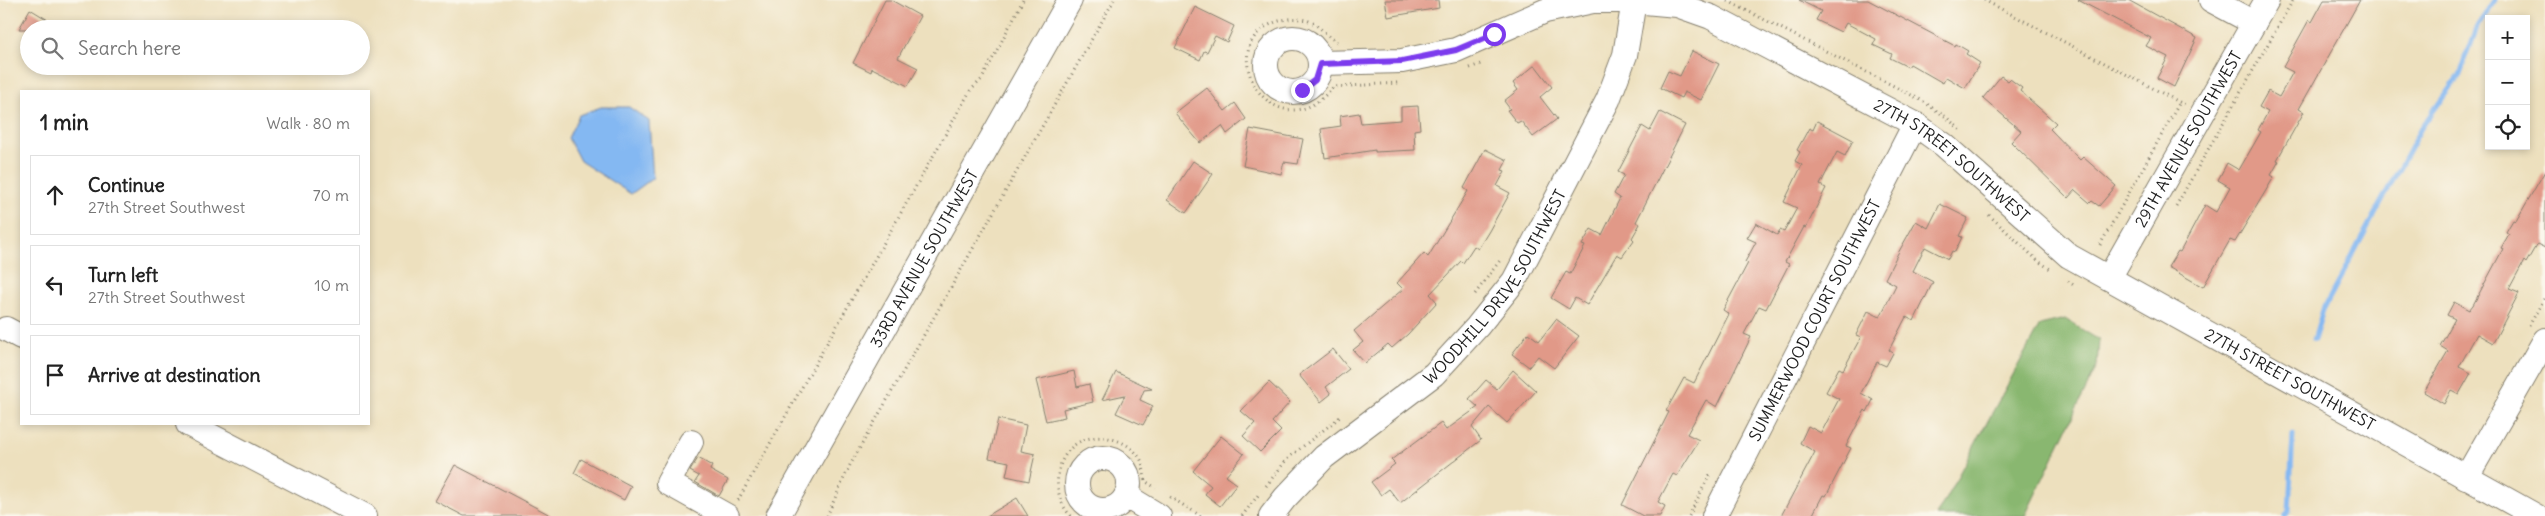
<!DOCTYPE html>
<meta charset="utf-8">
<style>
:root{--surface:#fff;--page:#f6f6f6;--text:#222;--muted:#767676;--line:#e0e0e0}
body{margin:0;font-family:Delius,sans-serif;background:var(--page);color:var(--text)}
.controls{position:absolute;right:15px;top:15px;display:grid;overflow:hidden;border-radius:0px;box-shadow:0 2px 8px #0003}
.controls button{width:45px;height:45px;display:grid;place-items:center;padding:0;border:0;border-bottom:1px solid var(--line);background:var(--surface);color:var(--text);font:25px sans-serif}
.stop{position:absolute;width:15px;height:15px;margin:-11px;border:4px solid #7c3aed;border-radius:50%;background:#fff}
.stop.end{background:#7c3aed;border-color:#fff;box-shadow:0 1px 5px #0008}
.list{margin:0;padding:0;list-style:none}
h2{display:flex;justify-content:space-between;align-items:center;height:65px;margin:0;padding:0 20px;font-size:21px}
h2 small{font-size:16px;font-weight:400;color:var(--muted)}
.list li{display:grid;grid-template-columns:32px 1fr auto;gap:15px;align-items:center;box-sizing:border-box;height:80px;margin:0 10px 10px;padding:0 10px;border:1px solid var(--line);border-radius:0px}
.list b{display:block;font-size:19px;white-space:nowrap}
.list p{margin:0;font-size:16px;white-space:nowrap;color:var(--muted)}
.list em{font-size:16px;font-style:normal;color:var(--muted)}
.icon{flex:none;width:28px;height:28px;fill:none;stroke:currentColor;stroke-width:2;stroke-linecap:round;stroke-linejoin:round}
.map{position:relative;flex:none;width:2545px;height:516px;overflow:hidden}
.search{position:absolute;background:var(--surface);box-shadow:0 2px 8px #0003;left:20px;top:20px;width:350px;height:55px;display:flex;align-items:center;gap:12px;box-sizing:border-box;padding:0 18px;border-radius:28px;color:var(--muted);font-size:19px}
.panel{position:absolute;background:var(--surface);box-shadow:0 2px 8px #0003;left:20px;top:90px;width:350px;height:335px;border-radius:0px}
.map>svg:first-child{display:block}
.forest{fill:#89b770;stroke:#526a46}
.water{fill:#84b8f2;stroke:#506a87}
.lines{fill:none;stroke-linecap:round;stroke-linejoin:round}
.stream{stroke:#84b8f2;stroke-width:5}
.building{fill:#e19988}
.minor-casing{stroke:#847e6d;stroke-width:26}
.path{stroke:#847e6d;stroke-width:3;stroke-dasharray:1 4;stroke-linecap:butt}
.minor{stroke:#fff;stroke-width:24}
.route{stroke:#7c3aed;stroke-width:6}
.labels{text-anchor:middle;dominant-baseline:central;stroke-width:4.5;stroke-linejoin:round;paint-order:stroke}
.street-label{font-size:16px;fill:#1c1c1c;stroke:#fbf7ec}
</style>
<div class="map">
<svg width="2545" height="516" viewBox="0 0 2545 516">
<rect width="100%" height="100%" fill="#fbf7ec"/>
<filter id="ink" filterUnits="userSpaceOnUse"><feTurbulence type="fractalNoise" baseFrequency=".02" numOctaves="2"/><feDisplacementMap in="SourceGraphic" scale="10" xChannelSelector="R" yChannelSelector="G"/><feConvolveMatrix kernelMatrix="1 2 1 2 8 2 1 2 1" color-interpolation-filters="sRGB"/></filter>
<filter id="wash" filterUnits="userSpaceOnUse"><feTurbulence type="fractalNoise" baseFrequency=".0096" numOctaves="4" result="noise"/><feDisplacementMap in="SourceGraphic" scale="20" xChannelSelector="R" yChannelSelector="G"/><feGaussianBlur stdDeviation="1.12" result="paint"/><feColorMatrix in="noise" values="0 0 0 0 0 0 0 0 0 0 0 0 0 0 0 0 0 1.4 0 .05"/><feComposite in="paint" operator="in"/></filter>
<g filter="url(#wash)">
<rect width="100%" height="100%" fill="#ede0be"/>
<!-- forest -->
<polygon class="forest" points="2065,319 2099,340 2097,366 2025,516 1936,516 2040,325"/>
<!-- water -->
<polygon class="water" points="601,107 629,107 649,121 653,178 631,194 580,161 568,138 579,115"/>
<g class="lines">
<!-- stream -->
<g class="stream">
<polyline points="2314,340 2323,310 2421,128 2460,74 2478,25 2495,0"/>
<polyline points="2285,516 2289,511 2293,434"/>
</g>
</g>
<g id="blocks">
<!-- building -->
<g class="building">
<polygon points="885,0 891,0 920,16 898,58 918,68 908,86 872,68 871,72 853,63"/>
<polygon points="1385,0 1438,0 1439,8 1388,17"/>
<polygon points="1799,0 1868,0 1955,46 1956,44 1968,51 1966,54 1980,63 1965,88 1946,77 1943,83 1910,64 1908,67 1890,58 1892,54 1873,45 1876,39 1846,23 1841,32 1816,20 1821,11"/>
<polygon points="2078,0 2128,0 2197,38 2174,87 2157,78 2168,57 2146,46 2151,38"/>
<polygon points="2324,0 2360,0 2299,109 2304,112 2277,160 2279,161 2271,175 2274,177 2235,242 2230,240 2203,287 2168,267 2178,251 2180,252 2205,205 2216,212 2230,187 2218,180 2227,163 2239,170 2261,132 2258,130 2268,112 2259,107 2268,91 2279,97 2293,72 2283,67 2309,20 2312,22"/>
<polygon points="1195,7 1234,26 1227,42 1215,36 1207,52 1204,51 1200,60 1175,48"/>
<polygon points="30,9 48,20 43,29 19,29"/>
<polygon points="1692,51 1719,64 1701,100 1684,92 1681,98 1660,88 1668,71 1680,76"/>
<polygon points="1535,65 1552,87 1540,97 1557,119 1533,137 1521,121 1517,123 1507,110 1510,109 1504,101 1518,90 1513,83"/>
<polygon points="2001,76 2008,81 2010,79 2022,88 2020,91 2056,123 2050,129 2080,160 2083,157 2116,186 2099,206 2092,201 2090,203 2075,190 2068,198 2011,142 2021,131 1983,98"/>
<polygon points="1207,88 1225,111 1235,103 1246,119 1227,134 1222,126 1200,143 1175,113"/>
<polygon points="1418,106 1420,129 1414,130 1415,150 1375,152 1375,150 1325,158 1321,129 1341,126 1340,116 1359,113 1361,123 1401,120 1401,107"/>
<polygon points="1660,112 1685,125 1636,222 1640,224 1632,238 1634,240 1622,257 1617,254 1587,305 1575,298 1569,309 1551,298 1566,272 1570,274 1585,246 1582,245 1591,229 1602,235 1620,198 1614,194 1624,175 1618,172 1642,126 1650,131"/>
<polygon points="1817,121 1853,140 1845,156 1837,152 1820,185 1826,188 1806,228 1804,227 1785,262 1789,264 1766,309 1759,306 1744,334 1751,337 1717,407 1706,400 1687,434 1699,440 1677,476 1673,474 1658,502 1665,506 1660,516 1643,516 1622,505 1669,412 1666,411 1684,378 1694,383 1729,314 1723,310 1748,263 1745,262 1756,242 1747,238 1756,223 1777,235 1780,230 1784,232 1797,208 1784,202 1802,165 1795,161 1800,152 1797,150 1809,128 1813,130"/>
<polygon points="1250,129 1303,139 1298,164 1284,162 1281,174 1243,166"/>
<polygon points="1485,149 1507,160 1502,170 1505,171 1497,186 1510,193 1489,231 1478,249 1474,246 1463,263 1461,261 1430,294 1437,302 1408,334 1392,348 1388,344 1365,363 1353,350 1363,342 1354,331 1403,289 1397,283 1424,253 1428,257 1468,191 1464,188"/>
<polygon points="1193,161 1213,174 1186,213 1167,200"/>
<polygon points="2545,171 2545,248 2537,244 2526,263 2524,261 2509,289 2519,293 2493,343 2477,334 2459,367 2471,373 2459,394 2451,390 2444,404 2424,392 2448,351 2440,346 2455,319 2447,315 2454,302 2469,310 2473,305 2503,249 2501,248 2509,234 2506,232 2513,220 2516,221"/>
<polygon points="1940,204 1968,218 1959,236 1962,237 1955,252 1952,251 1948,259 1925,247 1913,271 1933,282 1914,321 1906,317 1889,350 1893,353 1886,366 1877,362 1861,393 1873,400 1867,412 1865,410 1846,446 1851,448 1826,496 1823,495 1812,516 1781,516 1815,452 1800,443 1808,426 1821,433 1839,399 1826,392 1839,368 1843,370 1861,337 1856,335 1868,311 1880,317 1896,285 1885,279 1897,255 1916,221 1928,228"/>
<polygon points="1556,319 1579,336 1554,368 1538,356 1529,367 1512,354 1528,333 1539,341"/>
<polygon points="1333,349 1349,369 1326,387 1331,394 1321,402 1299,375"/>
<polygon points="1513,370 1536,391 1507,423 1489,407 1472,427 1481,440 1400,503 1389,489 1381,495 1371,482 1395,464 1391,460 1441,423 1446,430 1478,407 1469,399 1486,380 1497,389"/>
<polygon points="1074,371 1077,387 1089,384 1093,402 1063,409 1065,417 1046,421 1036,380"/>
<polygon points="1116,372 1152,389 1144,390 1140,400 1153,406 1143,425 1116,413 1125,395 1102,400"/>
<polygon points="1269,382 1290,402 1272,422 1281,431 1260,452 1243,436 1255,423 1241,411"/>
<polygon points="998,419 1026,425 1021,451 1035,454 1029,481 1006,476 1009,462 989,458"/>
<polygon points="1221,436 1244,454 1226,476 1237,484 1220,506 1205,494 1211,486 1193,471"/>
<polygon points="698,458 712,466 710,470 728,480 719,496 695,482 699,476 690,471"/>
<polygon points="581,459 631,486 624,500 574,473"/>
<polygon points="455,465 501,489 552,516 464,516 435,501"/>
<polygon points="1017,498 1028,516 987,516"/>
</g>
</g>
</g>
<g filter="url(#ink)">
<use href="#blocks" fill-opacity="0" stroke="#847e6d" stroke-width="1"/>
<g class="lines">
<!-- minor casing -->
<g class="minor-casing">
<g id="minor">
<polyline points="2211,0 2254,23"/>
<circle cx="1293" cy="65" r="27"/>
<path id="s1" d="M1320,63L1402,61L1456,50L1545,11L1593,1H1634L1677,5L1711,17L1915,124L1944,145L2069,256L2536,516"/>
<path id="s2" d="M2109,278L2267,0"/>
<polyline points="6,329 21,337"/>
<polyline points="188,424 365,516"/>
<polyline points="691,442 668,483 727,516"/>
<circle cx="1103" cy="484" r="26"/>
<polyline points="2466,478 2545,340"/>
<polyline points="1126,496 1159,516"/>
<path id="s3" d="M778,516L1070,0"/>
<path id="s4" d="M1271,516L1285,498L1324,457L1434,374L1477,327L1514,281L1608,100L1625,55L1634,1"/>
<path id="s5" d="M1714,516L1915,124"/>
</g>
</g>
<!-- path -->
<g class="path">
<polyline points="1984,0 2185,105"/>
<polyline points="1728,1 1921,100 1946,117 1962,131"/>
<path d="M1337,42C1326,36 1318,23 1306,20C1292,17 1281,19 1269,25C1213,53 1277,155 1333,87L1398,83"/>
<polyline points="1470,68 1483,63"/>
<polyline points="2176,206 2293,0"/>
<polyline points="1989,215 2038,261 2052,270"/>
<polyline points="2100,245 2180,102"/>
<polyline points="2068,281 2075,286"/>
<polyline points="1475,294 1501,259"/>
<polyline points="2529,326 2545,297"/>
<polyline points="1266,486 1287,459 1340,417"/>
<polyline points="1170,497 1201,516"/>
<polyline points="738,500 970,91 982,79 1023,0"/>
<polyline points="827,516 849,467 1114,0"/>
<path d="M1071,516C1051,496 1053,457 1079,442C1100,431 1132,440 1142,462C1144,468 1144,475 1145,481L1156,488"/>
<polyline points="1242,516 1259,494"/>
<polyline points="1689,516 1710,474"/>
</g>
<!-- minor -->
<use href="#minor" class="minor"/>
</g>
</g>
<g class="lines" filter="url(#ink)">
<!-- route -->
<polyline class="route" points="1302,90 1315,80 1320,64 1402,61 1456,50 1494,34"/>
</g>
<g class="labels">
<!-- street labels -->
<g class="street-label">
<text stroke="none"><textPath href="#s2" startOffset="160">29TH AVENUE SOUTHWEST</textPath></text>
<text stroke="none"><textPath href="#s1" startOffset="685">27TH STREET SOUTHWEST</textPath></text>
<text stroke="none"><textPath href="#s3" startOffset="296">33RD AVENUE SOUTHWEST</textPath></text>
<text stroke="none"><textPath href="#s4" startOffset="324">WOODHILL DRIVE SOUTHWEST</textPath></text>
<text stroke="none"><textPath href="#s5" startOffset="220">SUMMERWOOD COURT SOUTHWEST</textPath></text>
<text stroke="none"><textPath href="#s1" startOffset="1090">27TH STREET SOUTHWEST</textPath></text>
</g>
</g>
</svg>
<div class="controls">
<button>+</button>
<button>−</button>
<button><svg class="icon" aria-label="locate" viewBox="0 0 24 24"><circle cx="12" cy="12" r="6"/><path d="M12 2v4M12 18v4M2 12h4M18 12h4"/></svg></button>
</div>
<div class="stop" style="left:1494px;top:34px"></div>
<div class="stop end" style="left:1302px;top:90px"></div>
<div class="search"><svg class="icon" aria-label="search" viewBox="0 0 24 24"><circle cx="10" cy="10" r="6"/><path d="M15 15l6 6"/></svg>Search here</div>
<section class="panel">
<h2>1 min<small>Walk · 80 m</small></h2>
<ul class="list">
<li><svg class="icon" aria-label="ahead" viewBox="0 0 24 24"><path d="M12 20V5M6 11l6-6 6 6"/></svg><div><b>Continue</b><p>27th Street Southwest</p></div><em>70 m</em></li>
<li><svg class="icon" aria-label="left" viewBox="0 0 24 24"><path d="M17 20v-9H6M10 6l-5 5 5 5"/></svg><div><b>Turn left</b><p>27th Street Southwest</p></div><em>10 m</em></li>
<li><svg class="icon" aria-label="arrive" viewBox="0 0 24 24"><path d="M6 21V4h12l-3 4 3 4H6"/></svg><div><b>Arrive at destination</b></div></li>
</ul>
</section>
</div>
